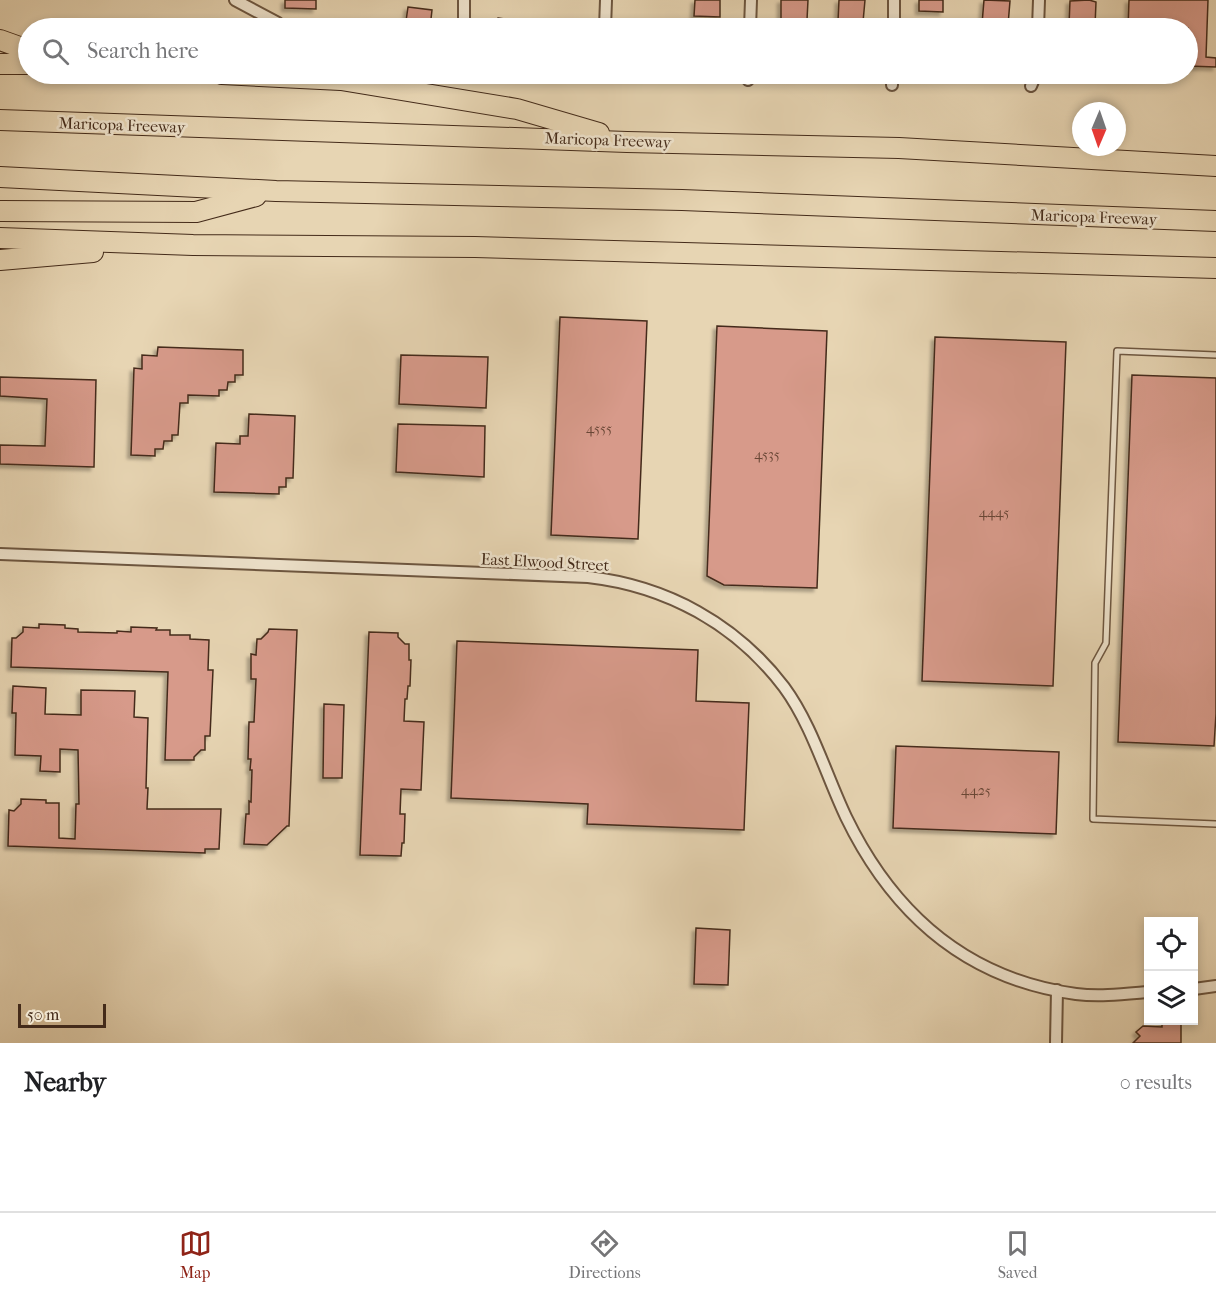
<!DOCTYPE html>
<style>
:root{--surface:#fff;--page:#f2f2f2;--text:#202124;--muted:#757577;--line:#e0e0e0;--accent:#8f2418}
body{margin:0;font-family:"IM FELL French Canon",serif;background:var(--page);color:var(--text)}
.controls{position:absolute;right:18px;bottom:18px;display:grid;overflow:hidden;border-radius:0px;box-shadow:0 3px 9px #0003}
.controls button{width:54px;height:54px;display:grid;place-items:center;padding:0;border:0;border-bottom:2px solid var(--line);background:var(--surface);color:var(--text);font:30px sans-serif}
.compass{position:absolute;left:1072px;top:102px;width:54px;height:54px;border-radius:50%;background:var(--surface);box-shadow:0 3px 9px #0003;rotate:182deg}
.scale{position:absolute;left:18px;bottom:15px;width:88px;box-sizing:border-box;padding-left:6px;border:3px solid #442b1a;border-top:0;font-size:16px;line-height:21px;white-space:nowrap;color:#442b1a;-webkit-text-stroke:4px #efe4ce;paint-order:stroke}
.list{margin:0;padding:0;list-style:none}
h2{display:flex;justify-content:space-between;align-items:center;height:78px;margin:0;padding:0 24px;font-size:26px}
h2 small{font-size:20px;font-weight:400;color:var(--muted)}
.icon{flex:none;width:33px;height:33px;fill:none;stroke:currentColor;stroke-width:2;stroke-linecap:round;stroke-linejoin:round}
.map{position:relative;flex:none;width:1216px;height:1043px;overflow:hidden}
.search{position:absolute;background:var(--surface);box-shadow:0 3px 9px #0003;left:18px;right:18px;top:18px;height:66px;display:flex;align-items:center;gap:15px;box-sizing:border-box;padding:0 21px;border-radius:33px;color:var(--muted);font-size:22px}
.sheet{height:168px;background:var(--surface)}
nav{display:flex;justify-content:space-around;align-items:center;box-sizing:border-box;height:84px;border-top:2px solid var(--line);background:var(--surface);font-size:16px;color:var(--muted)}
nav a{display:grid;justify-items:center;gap:3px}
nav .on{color:var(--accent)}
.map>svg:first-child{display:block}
.building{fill:#d79a8a;stroke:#442b1a;stroke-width:1.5;filter:url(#shadow)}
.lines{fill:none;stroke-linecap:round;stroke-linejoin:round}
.service-casing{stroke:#6d5640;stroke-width:8}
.minor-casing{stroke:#6d5640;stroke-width:14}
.motorway-casing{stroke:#442b1a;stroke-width:22}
.service{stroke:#efe4ce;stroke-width:5}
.minor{stroke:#efe4ce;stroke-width:10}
.motorway{stroke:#e7d5b3;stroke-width:20}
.labels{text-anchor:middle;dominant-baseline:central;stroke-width:5;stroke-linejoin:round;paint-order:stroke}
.number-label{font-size:14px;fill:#694736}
.street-label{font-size:16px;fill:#442b1a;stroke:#efe4ce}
</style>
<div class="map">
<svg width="1216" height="1043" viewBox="0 0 1216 1043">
<defs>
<filter id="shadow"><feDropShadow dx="-3.5" dy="3.5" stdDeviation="1.5" flood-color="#0004"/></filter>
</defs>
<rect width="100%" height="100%" fill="#e7d5b3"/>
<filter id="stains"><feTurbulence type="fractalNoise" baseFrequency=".00333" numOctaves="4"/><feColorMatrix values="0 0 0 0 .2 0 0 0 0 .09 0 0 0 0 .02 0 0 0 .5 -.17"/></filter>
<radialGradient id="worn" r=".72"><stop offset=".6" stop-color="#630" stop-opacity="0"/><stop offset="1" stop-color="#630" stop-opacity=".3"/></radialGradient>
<!-- building -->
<g class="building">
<polygon points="285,0 316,0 316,9 285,8"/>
<polygon points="720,0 720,17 694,16 695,0"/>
<polygon points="781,0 808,0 807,20 781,19"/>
<polygon points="839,0 865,0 863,22 838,21"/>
<polygon points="919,0 943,0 943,12 919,11"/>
<polygon points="984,0 1010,1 1008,25 982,24"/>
<polygon points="1089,0 1096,2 1095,26 1069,25 1070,1"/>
<polygon points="1129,0 1208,0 1206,57 1216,58 1216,67 1188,66 1188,28 1128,28"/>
<polygon points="408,7 432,10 430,28 405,28"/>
<polygon points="498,18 533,23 533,28 496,28"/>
<polygon points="560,317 647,321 638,539 551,535"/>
<polygon points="717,326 827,331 817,588 724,585 707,576"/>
<polygon points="935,337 1066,342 1053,686 922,681"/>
<polygon points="158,347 243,350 243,375 235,375 235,382 228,382 227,390 219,390 219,396 188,395 188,403 180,403 178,435 172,435 172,441 164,441 163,449 155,449 155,456 131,455 134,368 142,369 142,355 157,356"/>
<polygon points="401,355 488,357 486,408 399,404"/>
<polygon points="1132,375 1216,378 1216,714 1214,746 1118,742"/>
<polygon points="0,377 96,380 94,467 0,464 0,445 45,446 47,399 0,396"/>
<polygon points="249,414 295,416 293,478 286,478 286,487 279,487 279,494 214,492 216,443 240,444 240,436 248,436"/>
<polygon points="398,424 485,426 484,477 396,472"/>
<polygon points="39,624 65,625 65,628 78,629 78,632 117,633 117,631 131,632 131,627 157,628 156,630 170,630 170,635 190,635 190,639 209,640 208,670 213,670 210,736 205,736 205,750 201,750 194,757 194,760 165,760 168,672 11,667 12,638 16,638 23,632 23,627 39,628"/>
<polygon points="269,629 297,630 289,826 287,826 267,845 244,844 246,814 249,814 249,801 251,802 252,770 250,770 251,759 248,759 249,722 254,722 256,679 251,679 251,654 256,655 257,639 261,639 268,632"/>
<polygon points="369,632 398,633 398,637 405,644 409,644 409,660 411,660 410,686 408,686 407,699 405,699 404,721 424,722 421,790 401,789 400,814 405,814 404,843 402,843 401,856 360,855"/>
<polygon points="457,641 698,650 696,701 749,703 744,830 587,824 588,804 451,798"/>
<polygon points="13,686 46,688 45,714 81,715 81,690 135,691 134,717 148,718 146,788 148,788 147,809 221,809 219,849 205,849 205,853 8,846 9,810 14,811 21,804 21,799 46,800 46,803 59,803 59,838 75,839 76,804 79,804 78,750 60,749 60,772 40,771 41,756 15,755 16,713 12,713"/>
<polygon points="324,704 344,705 342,778 323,778"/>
<polygon points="896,746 1059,752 1056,834 893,828"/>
<polygon points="696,928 730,930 728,985 694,984"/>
<polygon points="1162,1022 1181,1022 1181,1043 1133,1043 1140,1036 1136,1032 1143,1026 1162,1027"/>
</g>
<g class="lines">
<!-- service casing -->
<g class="service-casing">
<polyline id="service" points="1216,355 1117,351 1106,643 1095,663 1093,819 1216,824"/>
</g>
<!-- minor casing -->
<g class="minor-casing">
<g id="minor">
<polyline points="235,0 278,23"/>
<polyline points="464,28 464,0"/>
<polyline points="605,28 606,0"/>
<polyline points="750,28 751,0"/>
<polyline points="894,28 894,0"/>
<polyline points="1038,28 1039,0"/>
<polyline points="604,75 604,74"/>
<polyline points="748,80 749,74"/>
<polyline points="892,85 892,74"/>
<polyline points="1031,86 1036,74"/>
<path d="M0,554L588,577C667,586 736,624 784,687C812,725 826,775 846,817C893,914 967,979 1076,994C1100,997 1125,994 1148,992"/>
<polyline points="1194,989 1216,986"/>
<polyline points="1056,1043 1057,990"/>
</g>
</g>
<!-- motorway casing -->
<g class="motorway-casing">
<g id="motorway">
<polyline points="0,40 28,50"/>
<polyline points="0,64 28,64"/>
<polyline points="222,74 341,80 517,109 599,133"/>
<polyline points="0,120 627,142 899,148 1216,166"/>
<polyline points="0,177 276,191 682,200 1216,221"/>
<polyline points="0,211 196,212 256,196"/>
<polyline points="0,238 193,245 475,247 1216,268"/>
<polyline points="0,260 93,252"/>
</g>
</g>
<!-- service -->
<use href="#service" class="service"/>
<!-- minor -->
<use href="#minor" class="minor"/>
<!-- motorway -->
<use href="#motorway" class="motorway"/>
</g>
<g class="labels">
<!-- number labels -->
<g class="number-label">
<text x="599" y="428">4555</text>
<text x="767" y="454">4535</text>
<text x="994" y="512">4445</text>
<text x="976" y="790">4425</text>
</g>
<!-- street labels -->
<g class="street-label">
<text transform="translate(122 125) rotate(2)">Maricopa Freeway</text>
<text transform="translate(608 140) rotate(2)">Maricopa Freeway</text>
<text transform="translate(1094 217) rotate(2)">Maricopa Freeway</text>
<text transform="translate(545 562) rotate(3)">East Elwood Street</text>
</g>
</g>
<rect width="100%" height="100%" filter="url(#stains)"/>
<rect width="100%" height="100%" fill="url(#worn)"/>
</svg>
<div class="controls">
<button><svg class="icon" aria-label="locate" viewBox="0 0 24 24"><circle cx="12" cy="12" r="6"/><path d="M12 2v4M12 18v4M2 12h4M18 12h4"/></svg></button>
<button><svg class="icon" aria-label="layers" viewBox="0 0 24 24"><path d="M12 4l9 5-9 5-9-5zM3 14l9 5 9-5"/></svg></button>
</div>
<svg class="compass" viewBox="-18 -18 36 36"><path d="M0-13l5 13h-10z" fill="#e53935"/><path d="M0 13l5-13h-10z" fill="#757577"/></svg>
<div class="scale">50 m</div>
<div class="search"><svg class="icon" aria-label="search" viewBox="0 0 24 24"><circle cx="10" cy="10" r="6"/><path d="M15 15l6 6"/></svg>Search here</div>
</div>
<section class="sheet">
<h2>Nearby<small>0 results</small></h2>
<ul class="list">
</ul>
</section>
<nav>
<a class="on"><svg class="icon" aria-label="map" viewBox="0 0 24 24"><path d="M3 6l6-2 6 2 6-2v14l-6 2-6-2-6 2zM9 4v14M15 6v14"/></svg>Map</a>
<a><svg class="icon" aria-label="directions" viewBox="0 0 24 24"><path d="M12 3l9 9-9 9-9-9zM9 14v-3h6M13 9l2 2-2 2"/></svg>Directions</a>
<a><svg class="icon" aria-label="saved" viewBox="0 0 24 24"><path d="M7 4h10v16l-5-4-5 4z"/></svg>Saved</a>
</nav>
